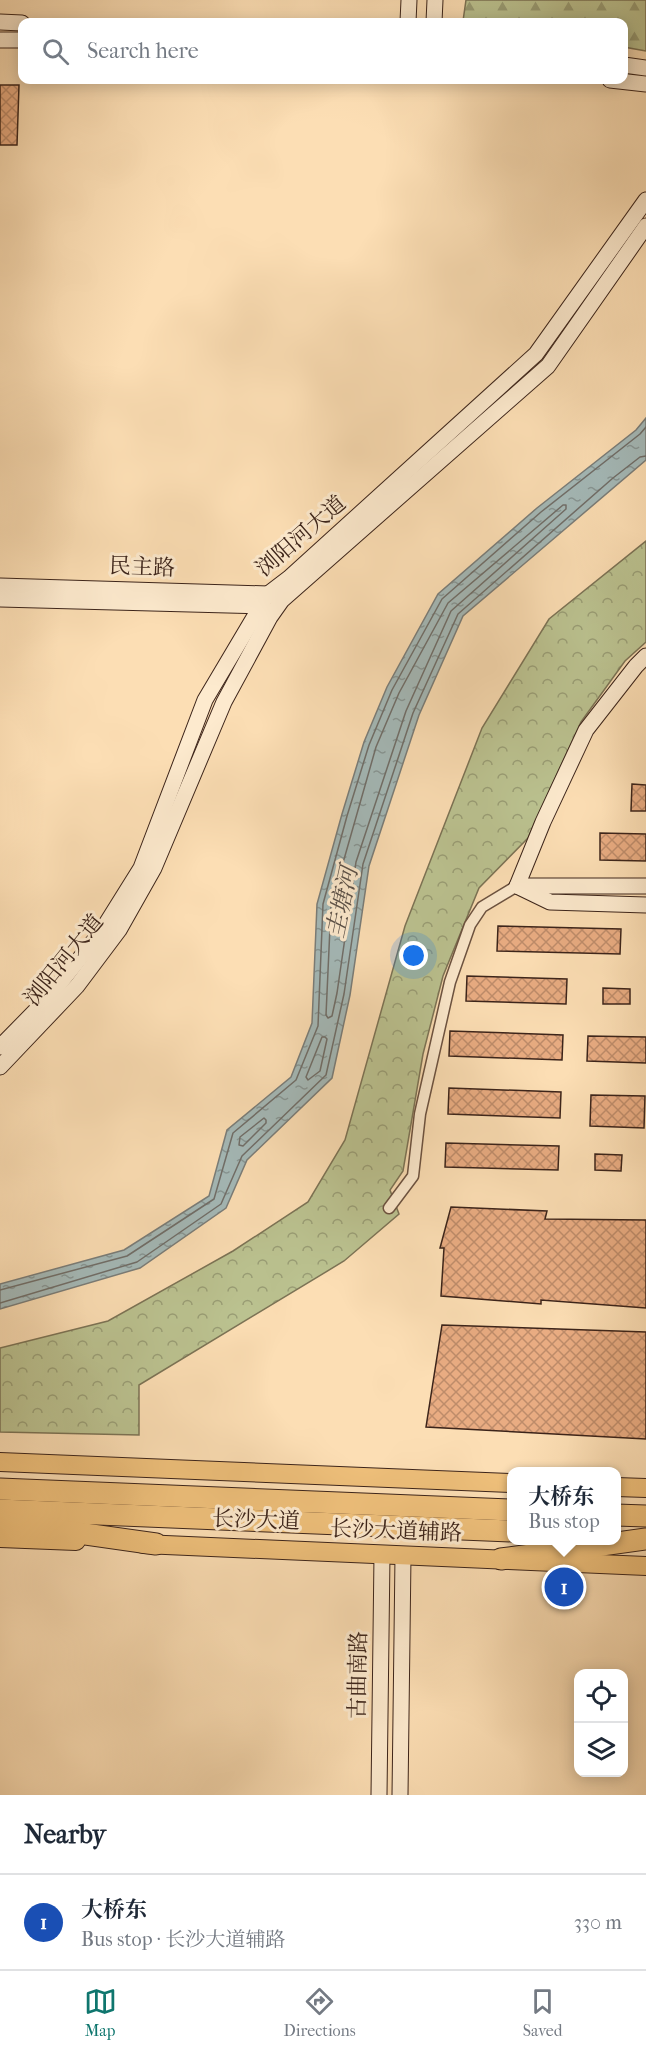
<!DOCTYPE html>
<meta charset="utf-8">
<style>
:root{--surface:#fff;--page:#f2f2f3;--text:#1f2937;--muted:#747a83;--line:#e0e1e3;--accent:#0f766e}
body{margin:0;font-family:"IM FELL French Canon","Noto Serif SC",serif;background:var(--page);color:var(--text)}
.controls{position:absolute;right:18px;bottom:18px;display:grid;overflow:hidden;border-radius:12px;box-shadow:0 3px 15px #0003}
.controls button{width:54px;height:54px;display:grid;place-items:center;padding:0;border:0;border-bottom:2px solid var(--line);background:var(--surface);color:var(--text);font:30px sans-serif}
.you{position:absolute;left:414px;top:956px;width:21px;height:21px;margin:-15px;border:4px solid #fff;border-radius:50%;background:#1a73e8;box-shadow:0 0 0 9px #1a73e833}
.badge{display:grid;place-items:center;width:39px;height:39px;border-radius:50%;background:var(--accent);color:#fff;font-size:20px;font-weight:700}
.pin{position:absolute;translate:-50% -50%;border:3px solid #fff;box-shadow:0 2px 6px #0006}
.popup{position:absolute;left:507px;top:1467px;width:114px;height:78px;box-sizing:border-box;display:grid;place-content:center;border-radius:12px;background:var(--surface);filter:drop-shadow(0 2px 4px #0005);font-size:20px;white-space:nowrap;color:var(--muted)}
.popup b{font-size:22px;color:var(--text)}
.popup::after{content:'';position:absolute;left:50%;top:100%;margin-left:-12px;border:12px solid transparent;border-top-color:var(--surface)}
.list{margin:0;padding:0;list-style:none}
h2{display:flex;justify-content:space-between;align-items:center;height:78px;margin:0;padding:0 24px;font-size:26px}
h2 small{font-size:20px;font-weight:400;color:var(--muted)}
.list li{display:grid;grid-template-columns:39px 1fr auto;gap:18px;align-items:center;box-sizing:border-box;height:96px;padding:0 24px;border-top:2px solid var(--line)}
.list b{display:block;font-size:22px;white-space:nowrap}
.list p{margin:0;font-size:20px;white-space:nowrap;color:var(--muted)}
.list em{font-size:20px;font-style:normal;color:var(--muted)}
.icon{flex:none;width:33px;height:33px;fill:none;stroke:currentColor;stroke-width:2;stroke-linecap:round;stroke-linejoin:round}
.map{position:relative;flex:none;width:646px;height:1795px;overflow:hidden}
.search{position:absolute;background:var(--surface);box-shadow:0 3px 15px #0003;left:18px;right:18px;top:18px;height:66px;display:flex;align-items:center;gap:15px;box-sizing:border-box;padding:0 21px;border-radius:12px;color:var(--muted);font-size:22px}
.sheet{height:174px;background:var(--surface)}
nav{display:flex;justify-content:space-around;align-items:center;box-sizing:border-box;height:84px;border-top:2px solid var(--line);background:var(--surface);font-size:16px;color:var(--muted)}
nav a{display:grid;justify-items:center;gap:3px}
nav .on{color:var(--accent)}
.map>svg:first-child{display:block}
.forest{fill:url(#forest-firs);stroke:#7c7355;stroke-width:1.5}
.park{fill:url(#park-crowns);stroke:#7c7355;stroke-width:1.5}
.water{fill:url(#water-ripples);stroke:#7a7d79;stroke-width:1.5}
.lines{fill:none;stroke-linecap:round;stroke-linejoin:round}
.shore{stroke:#706e69;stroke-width:1.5}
.building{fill:url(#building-cross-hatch);stroke:#3c241a;stroke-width:1.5}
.street-casing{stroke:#6c5240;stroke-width:13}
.secondary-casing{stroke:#3c241a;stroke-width:17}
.primary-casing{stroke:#3c241a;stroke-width:20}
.highway-casing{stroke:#3c241a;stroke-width:23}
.street{stroke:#fdeace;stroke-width:10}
.secondary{stroke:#fdeace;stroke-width:15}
.primary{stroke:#eebf7a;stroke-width:18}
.highway{stroke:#eebf7a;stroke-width:21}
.labels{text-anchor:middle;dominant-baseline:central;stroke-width:6;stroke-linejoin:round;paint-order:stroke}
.street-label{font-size:22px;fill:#3c241a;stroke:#fdeace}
.water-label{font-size:24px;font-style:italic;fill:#5b5149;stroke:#fdeace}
</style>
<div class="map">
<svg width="646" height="1795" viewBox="0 0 646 1795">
<defs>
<pattern id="forest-firs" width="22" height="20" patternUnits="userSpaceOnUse" patternTransform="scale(1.5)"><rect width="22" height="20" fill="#bbc290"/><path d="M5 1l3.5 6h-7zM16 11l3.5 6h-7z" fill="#999d75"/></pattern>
<pattern id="park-crowns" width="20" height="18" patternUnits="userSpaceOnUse" patternTransform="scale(1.5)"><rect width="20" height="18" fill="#bbc290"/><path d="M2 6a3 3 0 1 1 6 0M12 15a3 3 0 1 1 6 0" fill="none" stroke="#999d75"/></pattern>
<pattern id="water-ripples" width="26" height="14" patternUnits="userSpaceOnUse" patternTransform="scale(1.5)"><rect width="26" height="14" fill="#a4b9b8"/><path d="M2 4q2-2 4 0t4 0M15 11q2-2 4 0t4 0" fill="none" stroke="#879695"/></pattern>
<pattern id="building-cross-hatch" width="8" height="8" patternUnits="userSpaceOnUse" patternTransform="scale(1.5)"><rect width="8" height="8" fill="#e9ac82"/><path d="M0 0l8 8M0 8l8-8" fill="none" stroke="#be8c6a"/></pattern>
</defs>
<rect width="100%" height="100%" fill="#fcdeb4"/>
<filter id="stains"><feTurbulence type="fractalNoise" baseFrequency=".00333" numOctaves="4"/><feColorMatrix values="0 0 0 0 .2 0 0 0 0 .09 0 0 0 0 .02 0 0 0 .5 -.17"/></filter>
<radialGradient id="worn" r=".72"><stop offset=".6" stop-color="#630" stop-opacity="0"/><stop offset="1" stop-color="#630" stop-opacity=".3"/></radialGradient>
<!-- forest -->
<polygon class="forest" points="466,0 646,0 646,51 624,47 624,22 463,21"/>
<!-- park -->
<polygon class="park" points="646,541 646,642 625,661 581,722 528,838 479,888 443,976 423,1054 403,1171 390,1190 399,1214 344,1261 139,1385 139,1435 0,1432 0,1348 108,1321 233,1251 308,1202 345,1140 405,926 482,728 549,619"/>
<!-- water -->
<polygon class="water" points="646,418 646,460 463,616 419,715 369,866 350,995 332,1078 247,1160 226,1208 140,1268 0,1309 0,1284 124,1250 209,1196 227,1130 291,1077 312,1023 317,904 342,814 364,742 387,687 438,594 537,508 636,430"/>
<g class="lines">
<!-- shore -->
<g class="shore">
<polygon points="566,505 566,509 451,611 406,711 356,862 337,993 332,1016 328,1018 326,1015 331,905 376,747 399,693 448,603 563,505"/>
<polygon points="322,1037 325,1037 327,1039 320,1071 308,1080 306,1077"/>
<polygon points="264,1118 266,1120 266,1123 243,1146 239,1145 240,1137"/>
<polyline points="0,1290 127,1256 214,1199 233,1133 296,1080 318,1026 323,904 347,816 369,745 392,690 442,599 541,512 640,434 646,427"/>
<polyline points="0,1303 137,1262 221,1204 242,1156 326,1075 344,994 363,864 413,713 458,614 613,478 640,457 646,456"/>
</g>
</g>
<!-- building -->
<g class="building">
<polygon points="0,85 19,85 17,145 0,145"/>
<polygon points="632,784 646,785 646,811 631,811"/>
<polygon points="600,833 646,834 646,861 600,860"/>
<polygon points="498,926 621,929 620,954 497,951"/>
<polygon points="467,976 567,979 566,1004 466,1001"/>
<polygon points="603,988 630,989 630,1004 603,1004"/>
<polygon points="450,1031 563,1035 562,1060 449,1056"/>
<polygon points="588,1036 646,1037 646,1063 587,1061"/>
<polygon points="449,1088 561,1092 560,1118 448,1114"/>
<polygon points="591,1095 645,1096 644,1128 590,1126"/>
<polygon points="446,1143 559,1146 558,1170 445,1167"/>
<polygon points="595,1154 622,1155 621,1171 595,1170"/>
<polygon points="451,1207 547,1211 545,1219 646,1220 646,1308 541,1300 541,1304 441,1296 444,1248 440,1248"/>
<polygon points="442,1325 646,1332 646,1439 426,1427"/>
</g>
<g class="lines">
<!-- street casing -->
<g class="street-casing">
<polyline id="street" points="389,1208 413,1176 420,1114 450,982 470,925 482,907 517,886"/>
</g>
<!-- secondary casing -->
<g class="secondary-casing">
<g id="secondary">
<polyline points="0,22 22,23"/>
<polyline points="408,22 409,0"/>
<polyline points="434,22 435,0"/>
<polyline points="0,40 22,40"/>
<polyline points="624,65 646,68"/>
<polyline points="610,80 646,84"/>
<polyline points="0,586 268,594 274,596"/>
<polyline points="0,599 261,606 265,611"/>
<polyline points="517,886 543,822 586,730 636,666 646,656"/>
<polyline points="517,886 550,902 646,905"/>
<polyline points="520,886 646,886"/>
<polyline points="0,1047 48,998 101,932 141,868 205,700 268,594 289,578 536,354 646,200"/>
<polyline points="0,1067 77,986 119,930 154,868 224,702 270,617 282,600 548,366 646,226"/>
<polyline points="379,1795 382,1555"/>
<polyline points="400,1795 403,1556"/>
</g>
</g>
<!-- primary casing -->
<g class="primary-casing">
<g id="primary">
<polyline points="0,1462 512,1483"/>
<polyline points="616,1487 646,1488"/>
<polyline points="0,1538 76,1541"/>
<polyline points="143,1544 646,1566"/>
</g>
</g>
<!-- highway casing -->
<g class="highway-casing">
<g id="highway">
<polyline points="0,1489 512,1510"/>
<polyline points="0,1510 512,1531"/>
<polyline points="616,1515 646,1516"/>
<polyline points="0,1522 156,1544"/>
<polyline points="501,1559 646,1539"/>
</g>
</g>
<!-- street -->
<use href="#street" class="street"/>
<!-- secondary -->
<use href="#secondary" class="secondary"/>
<!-- primary -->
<use href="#primary" class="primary"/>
<!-- highway -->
<use href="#highway" class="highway"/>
</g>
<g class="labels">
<!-- street labels -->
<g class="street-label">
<text transform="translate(301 536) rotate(-41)">浏阳河大道</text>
<text transform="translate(142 567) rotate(2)">民主路</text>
<text transform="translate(64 960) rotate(-51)">浏阳河大道</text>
<text transform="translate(256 1520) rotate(2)">长沙大道</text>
<text transform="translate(396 1531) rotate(2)">长沙大道辅路</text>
<text transform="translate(358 1675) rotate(-89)">古曲南路</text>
</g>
<!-- water labels -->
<g class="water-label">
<text transform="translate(342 902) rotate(-78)">圭塘河</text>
</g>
</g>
<rect width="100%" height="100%" filter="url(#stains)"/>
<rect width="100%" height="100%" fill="url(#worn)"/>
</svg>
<div class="controls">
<button><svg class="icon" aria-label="locate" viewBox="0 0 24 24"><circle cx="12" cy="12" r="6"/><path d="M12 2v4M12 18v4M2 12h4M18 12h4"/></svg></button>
<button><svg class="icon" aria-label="layers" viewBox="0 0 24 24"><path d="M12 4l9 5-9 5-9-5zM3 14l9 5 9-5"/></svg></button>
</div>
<div class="you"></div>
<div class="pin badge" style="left:564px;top:1587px;background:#1a4fb4">1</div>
<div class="popup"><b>大桥东</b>Bus stop</div>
<div class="search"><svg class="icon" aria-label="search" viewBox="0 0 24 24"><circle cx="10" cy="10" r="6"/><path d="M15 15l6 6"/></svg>Search here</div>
</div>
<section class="sheet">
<h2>Nearby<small></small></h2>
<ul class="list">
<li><span class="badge" style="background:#1a4fb4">1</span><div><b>大桥东</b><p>Bus stop · 长沙大道辅路</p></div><em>330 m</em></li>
</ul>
</section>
<nav>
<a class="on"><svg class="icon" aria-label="map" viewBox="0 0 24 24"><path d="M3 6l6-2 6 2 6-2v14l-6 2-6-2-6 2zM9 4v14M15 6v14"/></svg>Map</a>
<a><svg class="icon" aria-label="directions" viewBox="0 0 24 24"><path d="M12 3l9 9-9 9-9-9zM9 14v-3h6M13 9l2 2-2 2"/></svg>Directions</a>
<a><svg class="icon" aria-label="saved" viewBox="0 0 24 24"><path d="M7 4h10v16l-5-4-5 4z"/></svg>Saved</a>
</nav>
